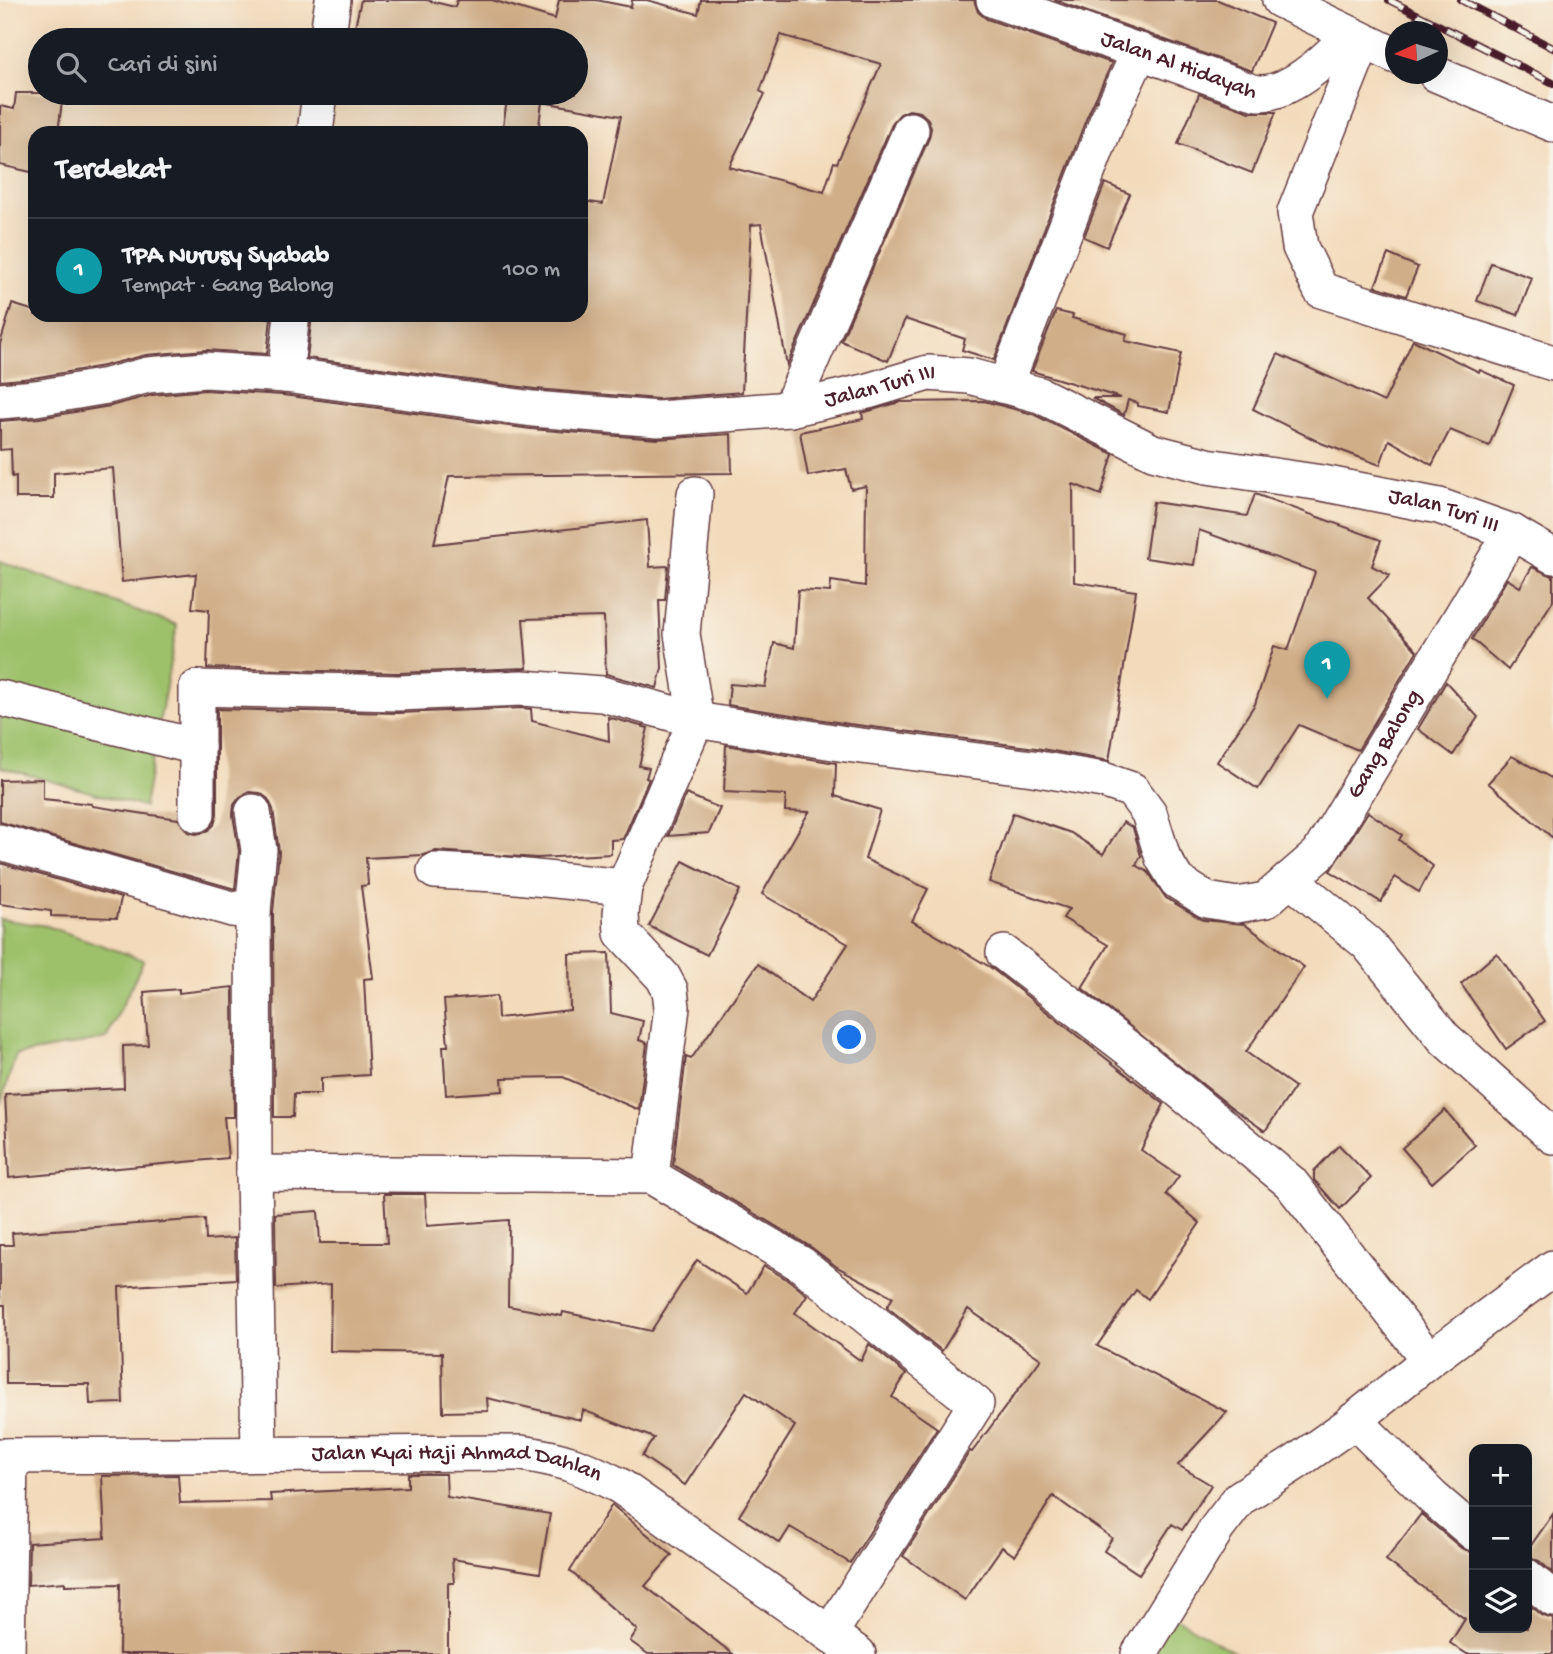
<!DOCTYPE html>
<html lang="id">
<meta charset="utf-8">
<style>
:root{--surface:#171b24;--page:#242831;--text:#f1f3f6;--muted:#9ea1a6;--line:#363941;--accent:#db2777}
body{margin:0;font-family:"Gochi Hand",sans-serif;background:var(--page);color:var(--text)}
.controls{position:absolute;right:21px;bottom:21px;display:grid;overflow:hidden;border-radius:14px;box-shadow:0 7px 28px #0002}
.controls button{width:63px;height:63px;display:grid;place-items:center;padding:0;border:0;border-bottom:2px solid var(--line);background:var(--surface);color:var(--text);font:35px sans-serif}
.compass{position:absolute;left:1385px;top:21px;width:63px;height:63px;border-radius:50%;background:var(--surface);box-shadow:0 7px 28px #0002;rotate:266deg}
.you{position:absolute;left:850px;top:1038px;width:24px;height:24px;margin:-18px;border:5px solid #fff;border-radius:50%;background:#1a73e8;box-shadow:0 0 0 10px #1a73e833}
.badge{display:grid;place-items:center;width:46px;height:46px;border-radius:50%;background:var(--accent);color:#fff;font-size:23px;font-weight:700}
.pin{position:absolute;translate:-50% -58px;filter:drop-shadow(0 2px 4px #0008)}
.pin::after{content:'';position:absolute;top:37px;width:24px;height:21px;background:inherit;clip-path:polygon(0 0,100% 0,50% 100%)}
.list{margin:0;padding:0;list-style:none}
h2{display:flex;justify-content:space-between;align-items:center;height:91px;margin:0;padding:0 28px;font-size:30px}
h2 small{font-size:23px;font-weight:400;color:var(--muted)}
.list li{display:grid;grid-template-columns:46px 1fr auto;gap:21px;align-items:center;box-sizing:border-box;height:105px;padding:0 28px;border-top:2px solid var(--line)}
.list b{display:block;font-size:26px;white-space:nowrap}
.list p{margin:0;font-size:23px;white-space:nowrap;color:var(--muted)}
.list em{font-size:23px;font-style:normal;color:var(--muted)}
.icon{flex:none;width:38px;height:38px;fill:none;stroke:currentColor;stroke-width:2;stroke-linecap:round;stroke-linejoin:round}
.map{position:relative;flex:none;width:1553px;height:1654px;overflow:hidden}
.search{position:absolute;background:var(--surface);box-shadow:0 7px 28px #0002;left:28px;top:28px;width:560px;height:77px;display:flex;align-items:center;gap:18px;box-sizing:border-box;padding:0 24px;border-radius:38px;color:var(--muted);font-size:26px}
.panel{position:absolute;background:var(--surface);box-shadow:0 7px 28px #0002;left:28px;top:126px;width:560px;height:196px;border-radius:21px}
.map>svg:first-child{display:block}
.green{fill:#9dc16b;stroke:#74704b;stroke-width:2}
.building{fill:#d0ae88;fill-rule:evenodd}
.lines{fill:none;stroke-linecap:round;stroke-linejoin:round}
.street-casing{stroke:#633b40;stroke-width:38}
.street{stroke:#fff;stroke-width:35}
.rail-casing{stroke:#4a1f2b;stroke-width:8}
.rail{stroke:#f7f3e8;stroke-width:5;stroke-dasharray:16;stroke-linecap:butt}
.labels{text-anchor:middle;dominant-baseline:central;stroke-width:5;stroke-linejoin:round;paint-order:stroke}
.street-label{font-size:23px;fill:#4a1f2b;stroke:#f7f3e8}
</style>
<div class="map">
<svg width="1553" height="1654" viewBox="0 0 1553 1654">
<rect width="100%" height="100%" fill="#f7f3e8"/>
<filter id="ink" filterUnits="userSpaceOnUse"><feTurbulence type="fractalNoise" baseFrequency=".0143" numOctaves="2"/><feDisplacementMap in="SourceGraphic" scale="14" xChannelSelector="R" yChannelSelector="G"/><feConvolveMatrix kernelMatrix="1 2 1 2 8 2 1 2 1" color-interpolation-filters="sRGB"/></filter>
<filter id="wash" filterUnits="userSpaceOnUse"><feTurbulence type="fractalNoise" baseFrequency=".00686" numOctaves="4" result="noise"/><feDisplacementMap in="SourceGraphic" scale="28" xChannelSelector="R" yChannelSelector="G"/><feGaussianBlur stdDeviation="1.57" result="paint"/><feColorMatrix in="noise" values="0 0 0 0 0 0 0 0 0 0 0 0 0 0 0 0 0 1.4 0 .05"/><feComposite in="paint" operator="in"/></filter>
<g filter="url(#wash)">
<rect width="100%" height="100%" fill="#f3daba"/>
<!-- green -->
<g class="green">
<polygon points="0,561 177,625 144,807 0,767"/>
<polygon points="0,919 47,926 144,960 106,1039 16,1055 0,1105"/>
<polygon points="1172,1616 1237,1654 1146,1654"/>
</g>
<g id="blocks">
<!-- building -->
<g class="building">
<path d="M361,0H426L455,7L457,0H492L555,19L559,0H596L631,7L632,0H647L698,14L701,0H974L978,12L987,19L1112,63L1087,117L994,360L962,350L965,339L905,319L888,361L841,341L929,138L931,128L928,119L920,112L909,110L900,114L893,122L787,365L761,224L751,225L742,392L658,399L535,389L307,358L312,315H581V201L603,204L621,116L542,102L538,133H502L508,93H576V40H352ZM781,35L881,64L837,163L834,162L824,192L729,167L765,94L760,91Z"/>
<polygon points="1054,0 1218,0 1272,23 1252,71"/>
<polygon points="16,93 63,93 58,133 35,133 35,173 0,165 0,106 14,109"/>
<polygon points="1199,94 1250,112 1276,112 1252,173 1178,144"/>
<polygon points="1105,183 1130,194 1107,247 1084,237"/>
<polygon points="1388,254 1418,267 1406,296 1375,286"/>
<polygon points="1491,263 1532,278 1518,315 1477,301"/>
<polygon points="12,304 35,311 35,315 201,315 271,318 267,354 206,350 146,355 103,366 33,378 0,381 0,344"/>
<polygon points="1056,311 1073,315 1072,318 1127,334 1125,341 1181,353 1169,412 1138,406 1138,403 1128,400 1124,415 1092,398 1121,398 1032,371"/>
<polygon points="1413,340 1479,372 1480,370 1514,385 1489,446 1450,430 1432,465 1389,440 1380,465 1321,443 1253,409 1278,354 1384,402"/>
<polygon points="205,390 283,395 531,429 657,439 731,434 732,473 449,476 434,544 647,520 650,567 668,566 665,600 659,600 662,668 657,688 606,674 604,617 523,619 527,668 398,673 207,668 209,610 192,608 196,574 122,582 113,468 54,473 54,498 16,498 16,476 12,477 11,449 0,450 0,421 39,418 110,406 152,395"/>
<polygon points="984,401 1033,414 1113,454 1101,495 1073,484 1074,582 1136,591 1109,761 1036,748 849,724 728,705 730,684 765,687 774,643 794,648 798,590 830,592 831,581 865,586 866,486 851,489 846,469 808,476 800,432 863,419 862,413 900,402"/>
<polygon points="1255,494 1381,540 1372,566 1390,575 1368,598 1417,651 1358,750 1299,725 1258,789 1217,762 1255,704 1274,646 1288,650 1315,572 1199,530 1194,565 1145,558 1153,502 1247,516"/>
<polygon points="1532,567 1553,576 1553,601 1508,670 1472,639 1507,579 1520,587"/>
<polygon points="1446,682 1478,717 1453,755 1418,729"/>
<polygon points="522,708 531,709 532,721 609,741 608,717 648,728 639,766 649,768 646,778 649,779 623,839 611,840 611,854 537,858 436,851 423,855 366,858 368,885 361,886 373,978 364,979 369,1075 321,1078 321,1094 294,1094 293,1117 274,1117 273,912 279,852 273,809 268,799 260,793 249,792 240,797 234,805 233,815 239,851 235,889 0,822 0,780 43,779 43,799 92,804 92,806 178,819 188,832 196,834 206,832 214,825 217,814 217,709 398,713"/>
<polygon points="726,745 836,763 835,796 880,810 865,859 928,889 912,921 990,967 1164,1104 1141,1150 1179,1176 1166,1194 1200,1223 1148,1299 1136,1290 1097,1346 1227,1412 1178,1465 1211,1485 1182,1530 1172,1524 1139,1574 1104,1551 1112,1538 1053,1496 1015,1556 1002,1547 965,1600 903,1556 970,1451 972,1452 1041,1359 968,1309 942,1351 887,1307 893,1297 837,1267 811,1247 673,1165 686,1057 691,1059 758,964 810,1002 848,944 762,894 809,812 785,811 786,795 724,792"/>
<polygon points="1512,756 1553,779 1553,838 1488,783"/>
<polygon points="686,794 720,808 709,833 668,836"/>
<polygon points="1368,812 1402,835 1399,840 1433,866 1419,892 1395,877 1381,902 1330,871"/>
<polygon points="1013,813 1071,833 1103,854 1123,822 1133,828 1141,856 1136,865 1148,872 1166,898 1203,920 1244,924 1304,967 1246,1052 1295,1087 1265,1131 1231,1107 1082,988 1108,945 1063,918 1069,909 989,882"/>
<polygon points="683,861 740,890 707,955 649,926"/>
<polygon points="0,863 121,898 117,918 51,916 51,911 0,904"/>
<polygon points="609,953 611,1013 643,1021 639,1040 647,1043 639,1110 563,1077 502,1078 503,1091 446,1095 443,1046 448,1046 444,1000 497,996 498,1018 570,1010 569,954"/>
<polygon points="1497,953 1545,1021 1506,1049 1461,984"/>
<polygon points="233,987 234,1117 224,1117 228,1158 9,1178 5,1094 124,1088 123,1046 148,1045 144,992 179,989 179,993"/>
<polygon points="1445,1110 1475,1145 1432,1183 1402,1148"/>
<polygon points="1339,1145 1371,1178 1340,1209 1314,1180 1314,1171"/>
<polygon points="384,1194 425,1194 427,1226 509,1220 508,1306 562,1316 563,1312 651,1331 697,1260 747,1293 764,1266 790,1281 807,1295 795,1313 861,1361 869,1344 906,1374 892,1397 937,1428 850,1563 790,1527 780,1543 739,1516 795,1426 746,1392 685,1485 642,1456 654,1438 583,1410 581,1420 487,1398 488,1411 443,1412 442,1353 330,1351 331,1284 276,1288 275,1214 318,1211 320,1243 387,1243"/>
<polygon points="205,1219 206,1240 235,1238 236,1279 119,1287 123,1403 90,1404 89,1384 6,1384 5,1305 0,1305 0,1245 13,1245 12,1233"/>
<polygon points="408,1474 446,1474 447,1497 550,1514 540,1573 452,1559 454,1583 448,1583 448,1654 119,1654 120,1584 65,1585 65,1582 28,1585 29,1543 105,1538 102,1476 178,1475 180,1503 271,1501 270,1494 408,1487"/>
<polygon points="612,1505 672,1555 645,1586 733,1654 648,1654 630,1641 637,1630 570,1571"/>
<polygon points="1421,1514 1461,1548 1474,1553 1474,1628 1527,1628 1527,1603 1541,1615 1553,1619 1553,1654 1467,1654 1450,1643 1465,1619 1386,1560"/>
<polygon points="1553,1514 1553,1573 1539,1561 1527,1557 1527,1551"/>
</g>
</g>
</g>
<g filter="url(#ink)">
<use href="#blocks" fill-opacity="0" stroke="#633b40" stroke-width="2"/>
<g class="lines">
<!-- street casing -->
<g class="street-casing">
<g id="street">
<path id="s1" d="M994,0L1228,83C1237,86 1249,92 1259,93C1291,94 1330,56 1350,35"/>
<polyline points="1280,0 1396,56"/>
<polyline points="327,40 333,0"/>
<polyline points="1363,42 1295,212 1300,247 1321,290 1553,363"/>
<polyline points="1436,74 1553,124"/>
<polyline points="315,133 320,93"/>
<polyline points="285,375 292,315"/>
<polyline points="1005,386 1106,124 1140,51"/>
<path id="s2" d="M0,401L36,398L107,386L148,375L205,370L285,375L533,409L658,419L790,409L868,391L928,373L969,376L1040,395L1153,452L1207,466L1322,483L1439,506L1512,532L1553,556"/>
<polyline points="790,409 911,130"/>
<path id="s3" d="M695,494L682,634L696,720L846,744L1033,768L1103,780L1132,790L1149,813L1163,858L1177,881L1207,900L1237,905L1266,900L1319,854L1512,532"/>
<polyline points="0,698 197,747"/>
<polyline points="253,812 259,850 253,911 254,1173"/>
<polyline points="197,814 197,688 398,693 522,688 602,694 696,720 624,887 621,914 622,933 663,977 670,990 672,1007 651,1176"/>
<polyline points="0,842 232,909 253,911"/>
<polyline points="435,871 496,874 624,887"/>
<polyline points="1290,879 1368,944 1444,1038 1553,1136"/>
<polyline points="1004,953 1134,1053 1290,1182 1429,1360"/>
<polyline points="1354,1420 1433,1498 1474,1533"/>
<polyline points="259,1453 254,1173 651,1176 801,1264 976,1404 830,1633"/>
<path id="s4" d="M0,1456L521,1453C563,1459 583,1467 620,1486L858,1654"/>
<polyline points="1527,1577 1553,1599"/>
<polyline points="7,1654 10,1456"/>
<polyline points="1139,1654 1217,1528 1240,1498 1295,1463 1346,1427 1429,1360 1553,1268"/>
</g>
</g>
<!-- street -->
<use href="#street" class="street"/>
<!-- rail casing -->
<g class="rail-casing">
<g id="rail">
<polyline points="1389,0 1553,83"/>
<polyline points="1461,0 1553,48"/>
</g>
</g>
<!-- rail -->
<use href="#rail" class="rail"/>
</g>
</g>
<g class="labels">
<!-- street labels -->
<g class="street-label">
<text stroke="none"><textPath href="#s1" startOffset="196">Jalan Al Hidayah</textPath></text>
<text stroke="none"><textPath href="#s2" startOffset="889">Jalan Turi III</textPath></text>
<text stroke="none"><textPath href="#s2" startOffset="1477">Jalan Turi III</textPath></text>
<text stroke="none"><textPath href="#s3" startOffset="1066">Gang Balong</textPath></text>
<text stroke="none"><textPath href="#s4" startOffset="458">Jalan Kyai Haji Ahmad Dahlan</textPath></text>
</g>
</g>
</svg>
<div class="controls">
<button>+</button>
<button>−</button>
<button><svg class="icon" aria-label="layers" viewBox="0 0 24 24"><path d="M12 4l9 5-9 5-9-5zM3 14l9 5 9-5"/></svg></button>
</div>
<svg class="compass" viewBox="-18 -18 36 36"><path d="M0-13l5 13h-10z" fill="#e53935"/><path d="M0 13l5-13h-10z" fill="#9ea1a6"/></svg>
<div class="you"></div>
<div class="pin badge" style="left:1327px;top:699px;background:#0f9aa8">1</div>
<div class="search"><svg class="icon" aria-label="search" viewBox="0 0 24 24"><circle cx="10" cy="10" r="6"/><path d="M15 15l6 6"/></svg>Cari di sini</div>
<section class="panel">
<h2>Terdekat<small></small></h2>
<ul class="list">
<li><span class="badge" style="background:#0f9aa8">1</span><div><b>TPA Nurusy Syabab</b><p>Tempat · Gang Balong</p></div><em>100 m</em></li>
</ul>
</section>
</div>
